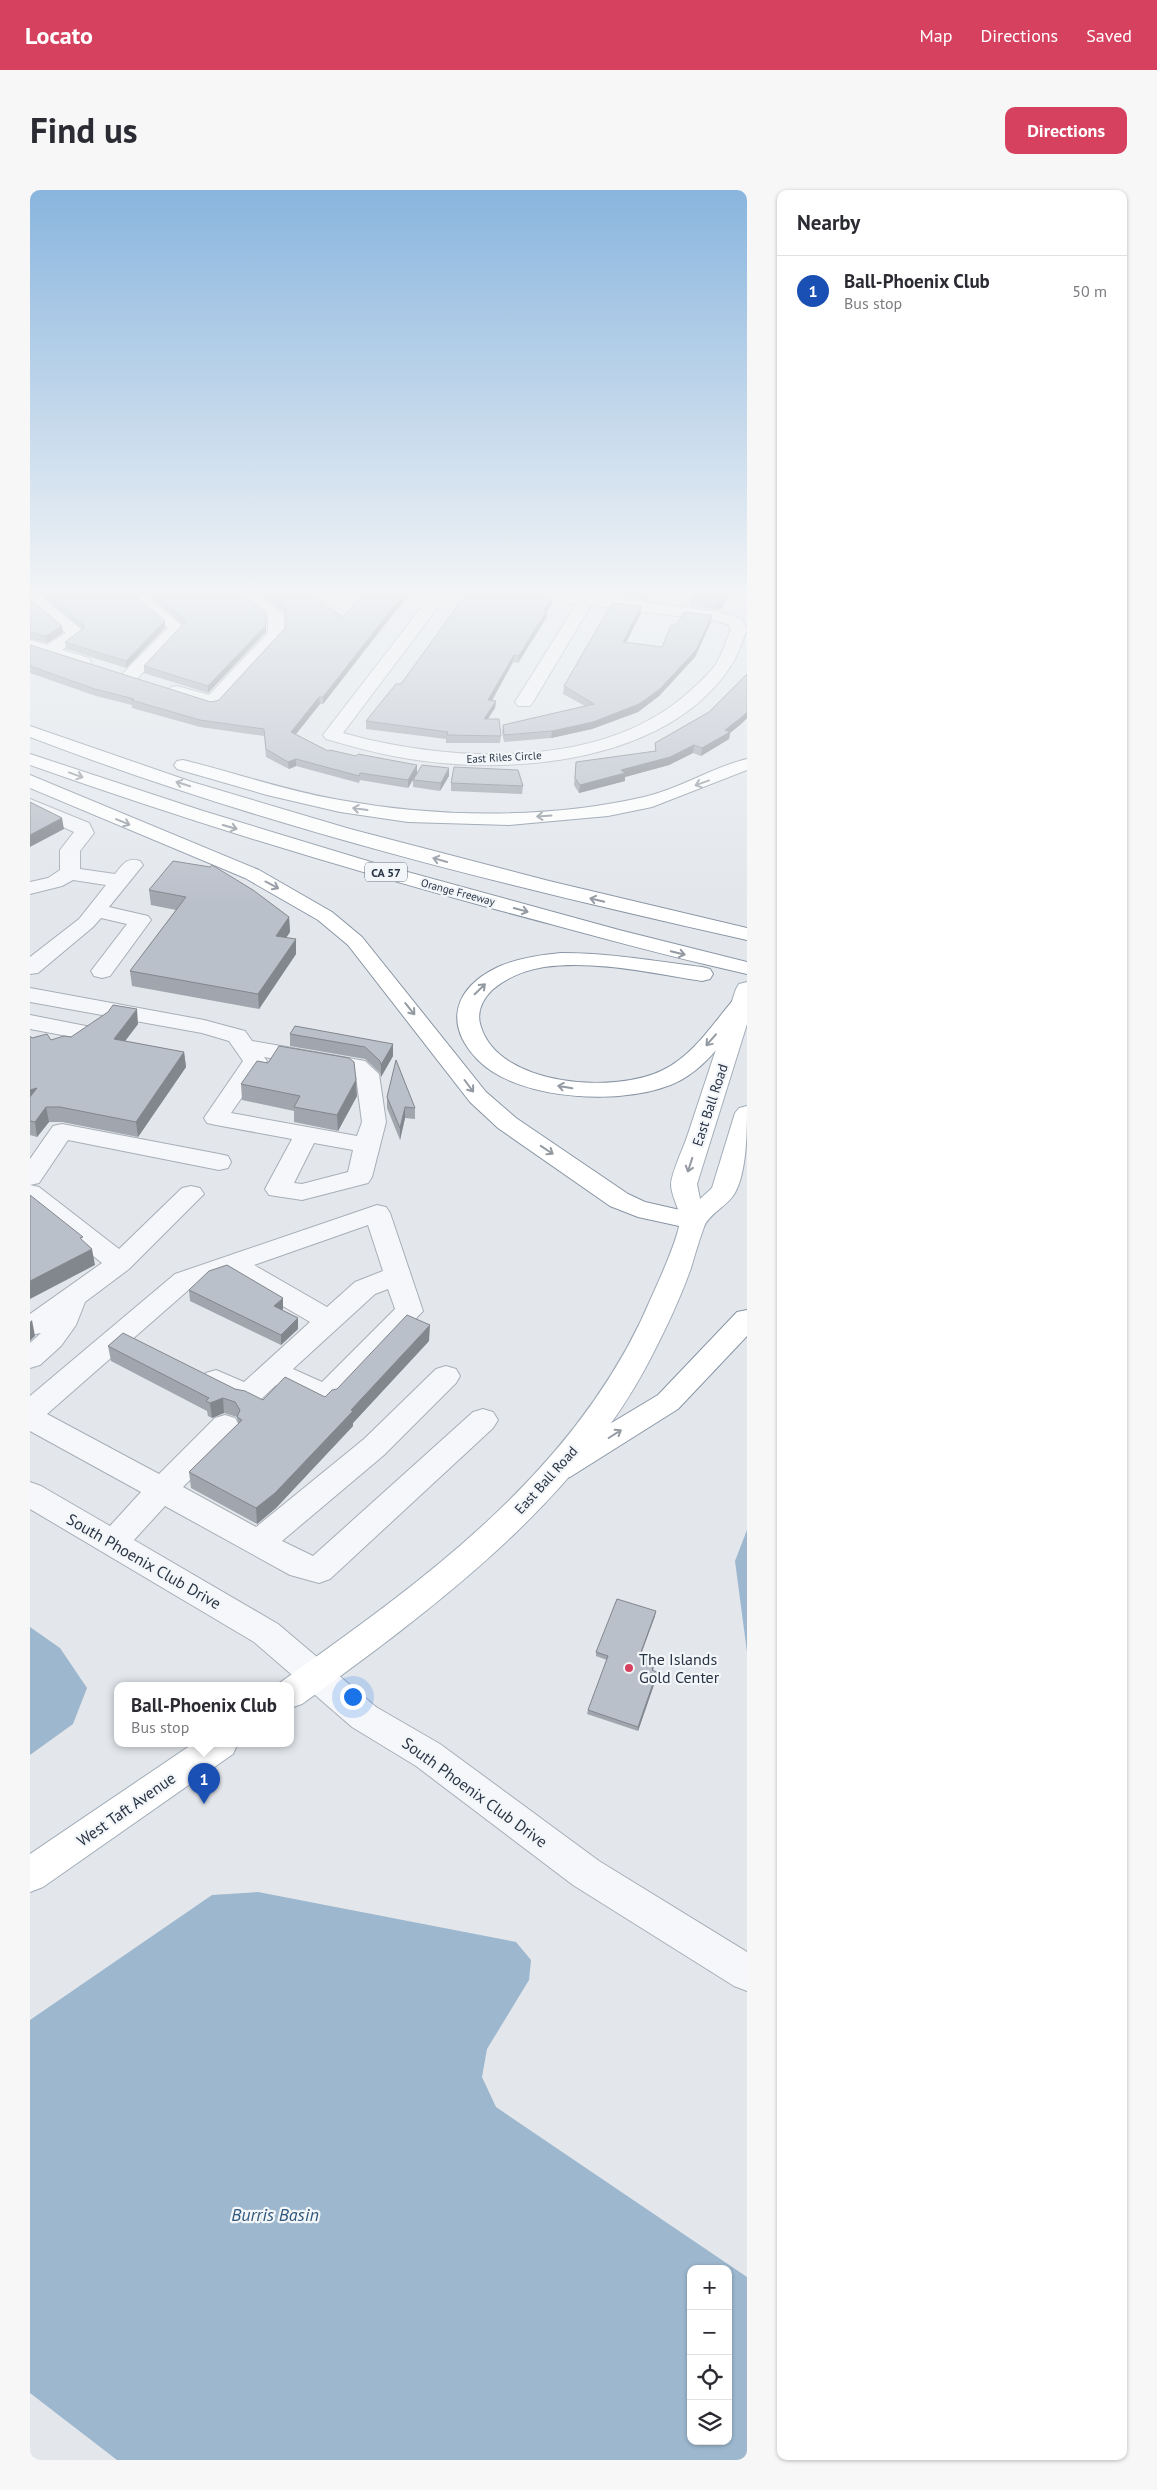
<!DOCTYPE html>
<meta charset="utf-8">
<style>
:root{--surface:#fff;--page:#f7f7f7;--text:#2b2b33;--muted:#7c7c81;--line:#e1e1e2;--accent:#d74160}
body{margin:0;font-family:"PT Sans",sans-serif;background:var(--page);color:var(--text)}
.controls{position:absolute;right:15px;bottom:15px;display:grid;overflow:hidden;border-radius:10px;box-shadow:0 1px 4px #0004}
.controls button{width:45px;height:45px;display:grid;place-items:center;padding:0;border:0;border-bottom:1px solid var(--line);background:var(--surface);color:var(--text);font:25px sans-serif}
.you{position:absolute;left:322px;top:1506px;width:18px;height:18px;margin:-12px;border:4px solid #fff;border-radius:50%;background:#1a73e8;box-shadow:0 0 0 8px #1a73e833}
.badge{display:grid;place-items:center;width:32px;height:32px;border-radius:50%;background:var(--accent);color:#fff;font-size:16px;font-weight:700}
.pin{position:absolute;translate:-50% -41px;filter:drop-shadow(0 1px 2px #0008)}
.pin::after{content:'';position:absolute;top:26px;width:18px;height:15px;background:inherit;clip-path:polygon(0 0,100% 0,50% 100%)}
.popup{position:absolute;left:84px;top:1492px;width:180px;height:65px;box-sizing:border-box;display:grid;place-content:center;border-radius:10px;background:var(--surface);filter:drop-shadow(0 1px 4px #0005);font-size:16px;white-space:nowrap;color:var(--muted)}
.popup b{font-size:19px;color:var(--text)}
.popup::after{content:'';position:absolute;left:50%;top:100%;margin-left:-10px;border:10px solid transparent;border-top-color:var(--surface)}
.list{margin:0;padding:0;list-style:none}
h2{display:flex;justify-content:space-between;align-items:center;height:65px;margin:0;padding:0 20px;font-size:21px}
h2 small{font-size:16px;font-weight:400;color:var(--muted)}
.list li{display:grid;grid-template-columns:32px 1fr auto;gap:15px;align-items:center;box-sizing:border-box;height:70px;padding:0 20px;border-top:1px solid var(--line)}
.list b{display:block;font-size:19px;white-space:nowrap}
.list p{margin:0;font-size:16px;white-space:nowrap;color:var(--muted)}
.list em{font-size:16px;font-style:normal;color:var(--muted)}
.icon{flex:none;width:28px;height:28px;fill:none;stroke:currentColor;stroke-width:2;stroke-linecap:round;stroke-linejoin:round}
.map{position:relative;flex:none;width:717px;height:2270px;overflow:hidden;border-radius:10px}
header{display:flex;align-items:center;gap:30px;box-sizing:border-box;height:70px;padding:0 25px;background:var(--accent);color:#fff}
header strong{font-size:24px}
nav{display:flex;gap:28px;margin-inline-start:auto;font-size:18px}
.intro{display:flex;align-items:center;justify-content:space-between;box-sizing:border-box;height:120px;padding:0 30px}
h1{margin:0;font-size:35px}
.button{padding:12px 22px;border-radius:10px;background:var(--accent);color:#fff;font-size:18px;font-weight:700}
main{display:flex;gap:30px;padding:0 30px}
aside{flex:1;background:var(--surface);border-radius:10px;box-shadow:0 1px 4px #0004}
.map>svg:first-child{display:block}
.water{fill:#9cb7ce;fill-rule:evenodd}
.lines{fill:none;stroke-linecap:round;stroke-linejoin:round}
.minor-casing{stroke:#a7aeb7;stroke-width:2}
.major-casing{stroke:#a1acb8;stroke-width:2}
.highway-casing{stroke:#8995a4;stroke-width:2}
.minor{fill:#f6f7fa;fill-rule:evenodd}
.major{fill:#fff;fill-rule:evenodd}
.highway{fill:#fff;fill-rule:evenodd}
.wall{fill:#a0a5ae}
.shaded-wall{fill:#82868d}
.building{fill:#bac0ca;stroke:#82868d}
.oneway{stroke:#949aa2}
.poi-dot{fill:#d74160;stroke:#f3f6f9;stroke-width:2}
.labels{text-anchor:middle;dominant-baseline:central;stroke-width:4.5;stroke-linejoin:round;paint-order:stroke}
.far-street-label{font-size:11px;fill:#293545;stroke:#f3f6f9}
.shield{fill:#f3f6f9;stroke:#666f7b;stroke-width:1}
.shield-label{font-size:12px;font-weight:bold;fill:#293545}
.street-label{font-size:14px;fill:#293545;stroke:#f3f6f9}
.near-street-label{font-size:16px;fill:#293545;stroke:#f3f6f9}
.near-poi-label{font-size:16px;fill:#293545;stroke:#f3f6f9;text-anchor:start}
.near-water-label{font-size:18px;font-style:italic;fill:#30577c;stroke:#f3f6f9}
</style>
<header>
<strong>Locato</strong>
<nav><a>Map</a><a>Directions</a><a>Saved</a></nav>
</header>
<div class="intro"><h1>Find us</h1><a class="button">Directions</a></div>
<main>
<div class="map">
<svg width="717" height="2270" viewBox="0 0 717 2270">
<rect width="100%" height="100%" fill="#e3e7ec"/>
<!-- water -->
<g class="water">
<polygon points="717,1340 717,1462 705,1371"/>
<polygon points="0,1437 30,1458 57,1498 43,1534 0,1565"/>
<path d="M228,1702L486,1752L501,1770L499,1790L457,1859L452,1887L466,1917L717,2087V2270H87L0,2203V1830L182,1705ZM661,2079H698V2251H661Z"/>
</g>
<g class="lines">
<!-- minor casing -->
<g class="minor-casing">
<g id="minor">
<polygon points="89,397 107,397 155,438 105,491 93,491 91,487 93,483 138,438"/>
<polygon points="197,397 215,397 252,423 254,426 254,444 188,516 182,517 141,505 138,501 141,497 147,496 179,505 238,443 238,428"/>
<path d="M407,397H423L313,543C419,573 573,581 660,501C669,493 679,484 686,474C693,463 696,450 701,439L699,435L688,431L561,415L503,512L500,516H488L485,512L547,413L464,402L456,397H501L690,422L712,429L717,439C712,452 708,466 700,477C638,572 483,586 380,569C352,565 324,557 296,549L293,545L296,541Z"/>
<polygon points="0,399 5,401 52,440 54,443 32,460 59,468 61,472 59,476 47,476 0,460 0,450 17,455 36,443 0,412"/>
<path d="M0,609L59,633L64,643L50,661V679L85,684C93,674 97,667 110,671L113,675L79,717L118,726L121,730L80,786L72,788L64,786L61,781L97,734L71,728L63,737L8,783L0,784V767L49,729L76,695L43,690L32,696L0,704V692L18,688L30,680V660L44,642L0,622Z"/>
<path d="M0,798L174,830L215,841L222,851L335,871L349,884L356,932L342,987L338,993L272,1010L239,1005L235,999L262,949L186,935L177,933L174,928L213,871L199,851L172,843L0,812ZM234,867L320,882L326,886L332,932L327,946L201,923L237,871ZM284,953L323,960L318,982L272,994L264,993Z"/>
<polygon points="0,825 61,837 64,842 61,847 53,849 0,839"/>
<polygon points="32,934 189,964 198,966 201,972 198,978 189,980 38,950 9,993 0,995 9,997 89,1059 152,998 161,996 170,998 174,1004 99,1079 55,1112 46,1135 31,1156 10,1175 0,1178 0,1153 11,1143 0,1145 0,1124 72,1073 0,1016 0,969 23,936"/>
<path d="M347,1015L356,1017L360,1023L393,1121L306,1213C286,1219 265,1203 246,1195L227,1213L217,1216L176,1197L172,1190L176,1183L186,1180L214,1192L280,1132L198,1084L163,1096L17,1224L129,1284L185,1228L195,1225L205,1228L210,1236L205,1244L153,1297L226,1337L334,1249L406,1179L416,1176L426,1179L430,1186L426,1193L354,1265L252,1351L283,1366L443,1222L453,1219L463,1222L468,1230L463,1238L300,1389L289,1393L260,1385L135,1316L104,1350L248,1434L346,1517L410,1554L569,1671L717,1762V1801L704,1796L543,1695L386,1576L322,1537L224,1452L0,1319V1292L11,1296L80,1336L111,1302L0,1241V1206L145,1084ZM338,1035L353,1081L325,1092L297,1117L224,1075ZM358,1099L365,1119L292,1192L263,1179L345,1104Z"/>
</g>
</g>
<!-- major casing -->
<g class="major-casing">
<g id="major">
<path d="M717,792V834L667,994L670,1009L682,998L705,923L709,918L717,916C717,941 717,986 703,1006C695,1017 678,1025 674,1037C669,1051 665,1064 661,1078C649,1112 633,1145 616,1177C540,1318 399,1422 272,1514L260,1518V1495L248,1494C396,1389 550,1279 622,1106C631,1086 646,1054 650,1032C651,1020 641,1007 641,994C642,981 654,957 658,944C674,896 690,847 706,799L709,794Z"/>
<polygon points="164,1553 208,1553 203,1564 13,1697 0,1702 0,1664"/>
</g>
</g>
<!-- highway casing -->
<g class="highway-casing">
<g id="highway">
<path d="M0,536L162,592L320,639L519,691L717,738V750C475,696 232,636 0,547Z"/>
<path d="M0,564L173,621L341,672L589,740L717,772V784C635,766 554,743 472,721C313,678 155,630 0,575Z"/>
<path d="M717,569V580L622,617L578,626L479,635L378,632L310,622L237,605L147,579L144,575L147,571L153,570C206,583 257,601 310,610C407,628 519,629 614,607C650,599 682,577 717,569Z"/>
<polygon points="0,585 229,680 302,722 332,747 456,902 486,928 598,1004 615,1012 672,1025 676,1031 672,1037 663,1039 608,1027 580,1016 468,938 440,912 318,755 288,730 215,688 0,598"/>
<path d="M531,763C579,763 625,771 672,777L680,779L683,784L680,789L672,791C620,783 566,770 514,777C495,780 476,788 462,800C452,810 446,823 451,837C470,897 586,904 633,880C664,865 683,833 705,808L717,807V822C696,846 680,874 651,890C601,917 489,912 448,870C413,834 424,798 468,777C488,768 510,765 531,763Z"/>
<polygon points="717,1120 717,1146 648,1219 540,1287 529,1290 518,1287 514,1279 518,1271 628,1205 707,1122"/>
</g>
</g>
<!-- minor -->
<use href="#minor" class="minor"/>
<!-- major -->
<use href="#major" class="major"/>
<!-- highway -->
<use href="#highway" class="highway"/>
</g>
<!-- wall -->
<g class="wall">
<polygon points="0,397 94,397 135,438 96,478 36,459 35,452 52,439 6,400"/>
<polygon points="110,397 203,397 236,442 178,503 114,483 114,476 153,435"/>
<polygon points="219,397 278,397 279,400 275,401 313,427 340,397 339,397 386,397 360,428 293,514 290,514 266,544 298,561 387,582 419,586 410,601 383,597 383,590 378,598 330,590 329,593 266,576 259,579 236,567 234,546 170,537 102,518 102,515 66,506 0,483 0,455 181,512 189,510 256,437 256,426 253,421"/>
<polygon points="461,397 461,400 522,407 522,414 517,421 517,427 488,473 483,472 462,511 466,511 465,518 458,529 471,546 470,553 416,553 416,549 336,539 336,531"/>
<polygon points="591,397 624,397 617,410 589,407 590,400"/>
<polygon points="699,402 692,418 686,420 660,416 661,409"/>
<polygon points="0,409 32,436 33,443 17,453 0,449"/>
<polygon points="611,423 596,452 632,457 646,435 682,425 681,432 665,467 629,506 608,522 562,539 521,548 474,552 472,542 473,535 555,516 533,504 534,496"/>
<polygon points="717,484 717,528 711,534 700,543 699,549 671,566 663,563 639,575 595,587 595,591 549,603 544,595 546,572 625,561 625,553 679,522"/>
<polygon points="421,593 493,596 492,604 421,601"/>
<polygon points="143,671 259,727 260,742 256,748 266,764 229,819 102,796 100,781 146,720 121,715 119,700"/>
<polygon points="108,834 95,851 154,862 156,877 108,947 32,932 19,932 7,947 0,945 0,846 2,848 21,850 41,847"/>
<polygon points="265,836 363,866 351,887 350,883 335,869 260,856 260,844"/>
<polygon points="211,894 327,906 308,941 264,932 264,921 212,910"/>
<polygon points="357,907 385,918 385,929 375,928 370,950 357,918"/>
<polygon points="159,1100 253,1119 252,1120 268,1128 268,1139 251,1155 160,1111"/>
<polygon points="399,1151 323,1233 323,1236 246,1318 227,1334 161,1298 159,1282 208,1234 207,1227 194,1223 182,1228 178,1226 177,1221 81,1171 78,1156 205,1199 233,1210 295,1207 307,1199"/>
<polygon points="625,1426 612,1462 627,1467 623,1481 627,1486 608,1541 557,1524 558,1520 577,1470 566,1466 566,1462"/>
</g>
<!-- shaded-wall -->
<g class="shaded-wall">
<polygon points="268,397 278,397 279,400 268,402"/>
<polygon points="381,397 386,397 360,428 293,514 293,507 360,421"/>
<polygon points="621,397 624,397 617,410 618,404"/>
<polygon points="699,397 699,402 692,418 686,420 687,413"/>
<polygon points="522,407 522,414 517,421 517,427 488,473 489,466 514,420"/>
<polygon points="611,416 611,423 593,459 593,452"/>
<polygon points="236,422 236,442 178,503 178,496"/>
<polygon points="682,425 681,432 665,467 629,506 608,522 562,539 521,548 522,541 630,499"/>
<polygon points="135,431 135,438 96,478 96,471"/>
<polygon points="32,436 33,443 17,453 16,446"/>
<polygon points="484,465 483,472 458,517 458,510"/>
<polygon points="289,507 290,514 262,549 261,542"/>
<polygon points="466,511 465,518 453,536 454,529"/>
<polygon points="717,522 717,528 711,534 700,543 699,549 671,566 672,558"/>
<polygon points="664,555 663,563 639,575 595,587 595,591 549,603 550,595"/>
<polygon points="266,569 266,576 259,579 258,572"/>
<polygon points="387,575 387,583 378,598 378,590"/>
<polygon points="419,578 419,586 410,601 411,593"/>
<polygon points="32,628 34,639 0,657 0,645"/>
<polygon points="259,727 260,742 247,761 246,746"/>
<polygon points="266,749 266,764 229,819 228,804"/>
<polygon points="107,819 108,834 86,863 84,849"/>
<polygon points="363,854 363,866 351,887 351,875"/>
<polygon points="154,862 156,877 108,947 106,932"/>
<polygon points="326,890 327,906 308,941 307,925"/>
<polygon points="7,898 0,916 0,900"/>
<polygon points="16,917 19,932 7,947 5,932"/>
<polygon points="375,917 375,928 370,950 370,938"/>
<polygon points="62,1059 65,1075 0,1109 0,1091"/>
<polygon points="253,1108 253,1119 244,1127 244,1116"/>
<polygon points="268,1128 268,1139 251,1155 251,1145"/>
<polygon points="2,1130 5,1146 0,1151 0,1132"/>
<polygon points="400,1135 399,1151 323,1233 323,1236 246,1318 227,1334 226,1318 321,1220"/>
<polygon points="193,1208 194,1223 182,1228 180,1213"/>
<polygon points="626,1421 625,1426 610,1466 611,1462"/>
<polygon points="627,1482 627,1486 608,1541 608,1537"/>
</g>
<!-- building -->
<g class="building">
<polygon points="10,397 94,397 135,431 96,471 35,452 54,438 54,435"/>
<polygon points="117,397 203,397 236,422 236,435 178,496 114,476 156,431"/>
<polygon points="228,397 270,397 313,427 340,397 381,397 360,421 293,507 289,507 261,542 298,561 300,560 326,566 328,564 387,575 378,590 330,583 329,586 266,569 258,572 236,559 234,539 170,530 101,510 104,509 65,499 0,476 0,455 181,512 189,510 256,437 256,419 253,415"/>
<polygon points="441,397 459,397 457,399 522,407 514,420 517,420 496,454 489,466 484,465 458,510 466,511 454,529 469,529 471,546 417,545 418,542 336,531 366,494 371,494"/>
<polygon points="591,397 621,397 618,404 590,400"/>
<polygon points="668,397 699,397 693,412 687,413 661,409"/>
<polygon points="0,409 32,436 16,446 0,442"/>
<polygon points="582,413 611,416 593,452 632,457 641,435 646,435 654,422 682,425 666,460 630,499 609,514 563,532 522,541 474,545 473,535 564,514 534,496"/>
<polygon points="717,484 717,522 712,527 695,540 700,542 672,558 664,555 640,567 591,580 595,583 550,595 545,588 546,572 626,561 625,553 679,522"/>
<polygon points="392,575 419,578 411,593 383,590"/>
<polygon points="424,577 488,580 493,596 421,593"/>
<polygon points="0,612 32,628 0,645"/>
<polygon points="143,671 180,677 182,675 223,700 259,727 246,746 266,749 228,804 100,781 156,707 119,700"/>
<polygon points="83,815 107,819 84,849 154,862 106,932 30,917 16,917 5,932 0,931 0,907 7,898 0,900 0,846 2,848 17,844 21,850 34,846 41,847 78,822"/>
<polygon points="265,836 363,854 351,875 350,871 335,857 260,844"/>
<polygon points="249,856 319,868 324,872 326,890 307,925 264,917 270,906 211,894 227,871 238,873"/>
<polygon points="366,870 385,918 375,917 370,938 357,907"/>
<polygon points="0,1005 53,1047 50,1048 62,1059 0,1091"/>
<polygon points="197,1075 253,1108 244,1116 268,1128 251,1145 159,1100 179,1081"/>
<polygon points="377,1125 400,1135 321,1220 323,1221 245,1303 226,1318 159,1282 212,1230 207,1227 210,1220 205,1212 193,1208 180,1213 176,1211 179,1208 78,1156 93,1143 205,1199 215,1201 233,1210 255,1187 295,1207 302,1200 307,1199"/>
<polygon points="587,1409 626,1421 611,1462 627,1467 622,1480 627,1482 608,1537 558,1520 578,1466 566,1462"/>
</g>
<!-- one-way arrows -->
<defs><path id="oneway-shaft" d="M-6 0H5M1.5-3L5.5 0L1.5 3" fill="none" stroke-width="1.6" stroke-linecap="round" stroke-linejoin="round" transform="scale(1.25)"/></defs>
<g class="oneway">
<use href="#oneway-shaft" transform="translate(46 585) rotate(20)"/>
<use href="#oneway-shaft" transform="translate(672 593) rotate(160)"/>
<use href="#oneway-shaft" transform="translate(153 594) rotate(-162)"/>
<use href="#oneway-shaft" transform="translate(330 619) rotate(-172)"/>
<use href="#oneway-shaft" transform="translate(514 626) rotate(176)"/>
<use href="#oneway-shaft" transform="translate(93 632) rotate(23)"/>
<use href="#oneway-shaft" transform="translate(200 637) rotate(16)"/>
<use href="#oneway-shaft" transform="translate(410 670) rotate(-164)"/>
<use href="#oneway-shaft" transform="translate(242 695) rotate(28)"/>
<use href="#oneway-shaft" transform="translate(567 710) rotate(-166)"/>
<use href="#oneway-shaft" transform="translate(491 720) rotate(15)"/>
<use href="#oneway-shaft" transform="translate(648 763) rotate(14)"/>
<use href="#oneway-shaft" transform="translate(450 799) rotate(-44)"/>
<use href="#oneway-shaft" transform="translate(380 819) rotate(51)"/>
<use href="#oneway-shaft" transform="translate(681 850) rotate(131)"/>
<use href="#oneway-shaft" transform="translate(439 896) rotate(53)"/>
<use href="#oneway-shaft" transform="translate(535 897) rotate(-170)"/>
<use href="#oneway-shaft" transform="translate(517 960) rotate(34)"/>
<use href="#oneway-shaft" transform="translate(660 975) rotate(108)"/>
<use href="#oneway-shaft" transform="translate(585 1244) rotate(-32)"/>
</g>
<!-- sky -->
<linearGradient id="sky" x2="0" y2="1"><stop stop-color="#89b5de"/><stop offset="0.56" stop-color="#f2f4f6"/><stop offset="1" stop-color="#f2f4f6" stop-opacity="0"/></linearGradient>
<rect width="717" height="715" fill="url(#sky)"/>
<!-- markers -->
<circle class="poi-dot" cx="599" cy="1478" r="5"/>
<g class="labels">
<!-- far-street labels -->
<g class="far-street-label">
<text transform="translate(474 567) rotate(-3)">East Riles Circle</text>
<text transform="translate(428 702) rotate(15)">Orange Freeway</text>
</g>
<!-- shield labels -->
<rect class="shield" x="335" y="672.5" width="42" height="19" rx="4"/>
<g class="shield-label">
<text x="356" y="682">CA 57</text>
</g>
<!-- street labels -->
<g class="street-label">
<text transform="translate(680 915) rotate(-72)">East Ball Road</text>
<text transform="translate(516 1290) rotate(-48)">East Ball Road</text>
</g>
<!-- near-street labels -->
<g class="near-street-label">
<text transform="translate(114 1371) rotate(30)">South Phoenix Club Drive</text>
<text transform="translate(445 1602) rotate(36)">South Phoenix Club Drive</text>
<text transform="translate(96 1619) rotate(-35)">West Taft Avenue</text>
</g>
<!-- near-poi labels -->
<g class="near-poi-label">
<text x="609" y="1469">The Islands<tspan x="609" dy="18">Gold Center</tspan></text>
</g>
<!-- near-water labels -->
<g class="near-water-label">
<text x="245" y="2024">Burris Basin</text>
</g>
</g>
</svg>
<div class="controls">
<button>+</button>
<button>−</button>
<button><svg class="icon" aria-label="locate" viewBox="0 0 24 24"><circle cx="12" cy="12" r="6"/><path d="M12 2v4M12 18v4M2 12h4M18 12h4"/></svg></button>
<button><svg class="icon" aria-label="layers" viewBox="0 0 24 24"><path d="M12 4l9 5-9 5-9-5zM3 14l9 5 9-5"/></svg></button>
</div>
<div class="you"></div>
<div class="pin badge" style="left:174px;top:1614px;background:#1a4fb4">1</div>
<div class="popup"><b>Ball-Phoenix Club</b>Bus stop</div>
</div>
<aside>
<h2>Nearby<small></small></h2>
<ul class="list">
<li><span class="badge" style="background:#1a4fb4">1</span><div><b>Ball-Phoenix Club</b><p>Bus stop</p></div><em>50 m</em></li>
</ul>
</aside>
</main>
